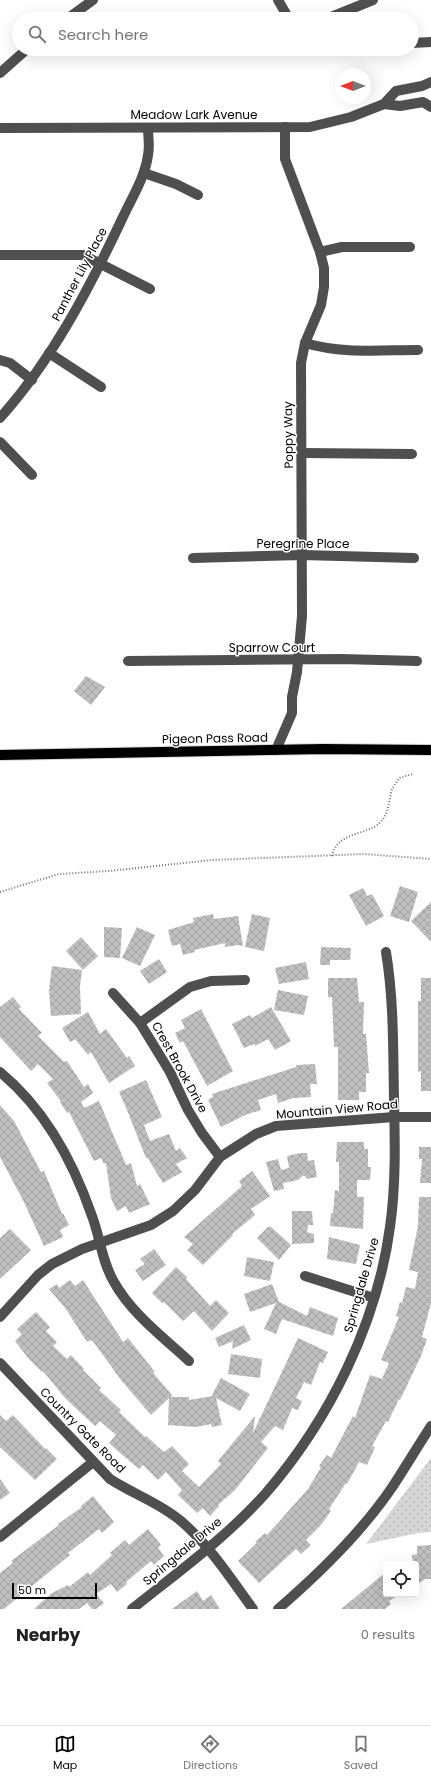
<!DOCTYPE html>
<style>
:root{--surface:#fff;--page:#f2f2f2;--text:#222;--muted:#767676;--line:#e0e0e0;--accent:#000}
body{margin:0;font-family:Poppins,sans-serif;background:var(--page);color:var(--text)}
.controls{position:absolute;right:12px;bottom:12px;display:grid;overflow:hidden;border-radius:4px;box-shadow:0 4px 16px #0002}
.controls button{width:36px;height:36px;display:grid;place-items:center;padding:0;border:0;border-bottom:1px solid var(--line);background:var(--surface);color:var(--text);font:20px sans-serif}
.compass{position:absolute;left:335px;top:68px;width:36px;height:36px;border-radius:50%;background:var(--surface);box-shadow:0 4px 16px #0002;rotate:270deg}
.scale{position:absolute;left:12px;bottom:10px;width:85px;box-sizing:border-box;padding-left:4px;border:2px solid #000;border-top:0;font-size:11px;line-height:14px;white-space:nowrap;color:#000;-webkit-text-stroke:3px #fff;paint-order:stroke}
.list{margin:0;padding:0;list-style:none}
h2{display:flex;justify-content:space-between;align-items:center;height:52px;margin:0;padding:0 16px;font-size:17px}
h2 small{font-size:13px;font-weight:400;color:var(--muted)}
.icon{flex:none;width:22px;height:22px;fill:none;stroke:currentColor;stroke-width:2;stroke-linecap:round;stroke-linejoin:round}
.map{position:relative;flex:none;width:431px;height:1609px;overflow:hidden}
.search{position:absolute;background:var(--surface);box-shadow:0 4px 16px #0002;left:12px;right:12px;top:12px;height:44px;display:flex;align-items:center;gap:10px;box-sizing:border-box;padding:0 14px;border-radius:22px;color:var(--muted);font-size:15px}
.sheet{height:116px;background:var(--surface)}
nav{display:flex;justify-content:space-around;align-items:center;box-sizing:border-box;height:56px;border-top:1px solid var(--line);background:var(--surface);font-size:11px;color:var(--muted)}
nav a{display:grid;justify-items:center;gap:2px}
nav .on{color:var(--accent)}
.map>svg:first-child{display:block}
.park{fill:url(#park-dots)}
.building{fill:url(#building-cross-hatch)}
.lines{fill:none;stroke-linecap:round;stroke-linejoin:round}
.major-casing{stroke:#dbdbdb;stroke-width:12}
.path{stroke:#717171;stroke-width:2;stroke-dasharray:1 2;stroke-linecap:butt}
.minor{stroke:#4f4f4f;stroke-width:10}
.major{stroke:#000;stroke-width:10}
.labels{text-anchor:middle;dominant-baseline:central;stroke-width:3;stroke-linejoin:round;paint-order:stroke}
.street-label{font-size:12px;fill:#000;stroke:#fff}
</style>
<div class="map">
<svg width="431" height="1609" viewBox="0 0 431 1609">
<defs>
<pattern id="park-dots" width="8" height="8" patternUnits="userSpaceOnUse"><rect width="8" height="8" fill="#d6d6d6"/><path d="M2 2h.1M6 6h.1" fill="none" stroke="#b6b6b6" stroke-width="1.8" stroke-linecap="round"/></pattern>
<pattern id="building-cross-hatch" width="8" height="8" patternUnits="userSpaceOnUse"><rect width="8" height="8" fill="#bfbfbf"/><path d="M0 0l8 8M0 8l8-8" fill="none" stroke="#a2a2a2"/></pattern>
</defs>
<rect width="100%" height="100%" fill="#fff"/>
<!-- park -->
<polygon class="park" points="431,1458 431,1532 418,1533 366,1544"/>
<!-- building -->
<g class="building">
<polygon points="86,676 105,687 91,705 74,691"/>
<polygon points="400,886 418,892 409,922 390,916"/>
<polygon points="363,888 367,896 372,894 384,916 366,926 349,895"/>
<polygon points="431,902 431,942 411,921"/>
<polygon points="213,914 214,919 238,916 243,946 238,945 225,947 225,943 194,950 195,952 183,955 180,944 172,946 168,930 194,922 193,918"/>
<polygon points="252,914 270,918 264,951 245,947"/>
<polygon points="104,927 122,928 120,958 104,957"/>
<polygon points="137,927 155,935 140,966 122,958"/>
<polygon points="81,937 98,956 83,970 66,951"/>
<polygon points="321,947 351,948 350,960 330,960 330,965 320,965"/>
<polygon points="159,959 167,972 149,984 140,971"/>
<polygon points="306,962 309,979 279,984 275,968"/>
<polygon points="52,966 82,970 80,986 81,1014 51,1016 49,990"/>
<polygon points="328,978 357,978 359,1002 364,1002 363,1034 366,1034 369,1073 366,1073 366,1092 359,1092 359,1100 338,1100 338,1047 334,1047 332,997 328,997"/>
<polygon points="421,978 431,978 431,1091 421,1091 421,1071 418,1072 418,1001 421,1001"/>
<polygon points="278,990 308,996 304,1015 274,1010"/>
<polygon points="13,997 21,1007 19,1009 42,1033 38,1036 64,1062 67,1061 84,1087 88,1084 93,1093 81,1102 84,1108 99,1101 126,1165 131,1163 137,1186 140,1184 150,1204 129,1213 126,1206 117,1211 111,1198 106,1163 104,1164 101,1158 94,1161 69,1112 67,1113 60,1102 61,1101 47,1083 53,1079 38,1064 31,1071 0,1037 0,1007"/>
<polygon points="271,1007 291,1041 275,1050 268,1039 255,1046 254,1044 244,1048 232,1024 250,1015 252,1018"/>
<polygon points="201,1009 233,1071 207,1086 183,1041 180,1043 175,1033 185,1028 181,1020"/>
<polygon points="88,1012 100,1034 106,1029 127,1058 129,1056 135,1066 109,1083 91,1052 88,1055 75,1039 70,1042 62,1028"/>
<polygon points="315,1064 317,1084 310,1084 311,1097 293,1098 278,1103 276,1094 258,1100 261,1110 245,1115 221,1127 208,1100 213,1097 212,1094 296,1067 296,1065"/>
<polygon points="146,1080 162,1117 144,1125 150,1141 169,1134 176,1151 180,1148 187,1158 176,1164 182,1172 163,1183 147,1157 146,1158 125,1105 119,1092"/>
<polygon points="0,1105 14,1121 41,1172 44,1171 62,1214 63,1213 69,1225 60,1230 63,1237 44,1246 23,1200 0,1157"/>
<polygon points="337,1142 364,1142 364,1149 368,1149 368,1167 371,1167 370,1180 357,1180 357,1197 364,1197 363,1229 330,1226 331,1213 333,1213 335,1190 339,1191 339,1162 336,1162"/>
<polygon points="419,1147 431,1147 431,1183 420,1183 422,1159 419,1159"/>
<polygon points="301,1153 307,1153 308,1161 314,1160 317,1177 307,1179 304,1175 298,1180 283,1183 284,1189 274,1191 266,1162 278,1159 281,1170 289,1168 287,1156"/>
<polygon points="252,1171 270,1196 251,1209 255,1215 232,1234 233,1235 203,1265 187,1250 193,1244 184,1237 242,1186 239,1181"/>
<polygon points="419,1197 431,1197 431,1303 422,1337 427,1339 421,1356 400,1400 399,1399 388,1422 386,1421 372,1446 375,1447 367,1465 359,1462 347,1484 346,1483 329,1509 331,1511 321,1525 306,1540 311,1545 301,1554 296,1549 259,1583 238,1561 257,1543 255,1542 265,1533 267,1535 308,1489 321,1467 319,1466 327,1455 331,1458 353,1416 355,1418 370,1375 382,1379 389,1363 381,1360 399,1317 396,1316 400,1302 402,1303 406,1287 415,1289 418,1272 409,1270 418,1226"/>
<polygon points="292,1211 312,1211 313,1225 308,1225 307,1232 314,1234 314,1243 292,1244"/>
<polygon points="268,1227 271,1227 291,1245 279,1260 257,1238"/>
<polygon points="10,1229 31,1250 0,1279 0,1238"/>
<polygon points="329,1237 360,1245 356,1264 327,1259"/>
<polygon points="154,1249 166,1265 143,1281 135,1270 145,1264 140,1259"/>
<polygon points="247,1257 274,1262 270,1281 244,1276"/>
<polygon points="176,1267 187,1277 186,1279 210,1306 216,1300 229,1313 212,1331 194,1311 183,1321 164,1302 162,1303 152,1293"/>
<polygon points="70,1280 75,1286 83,1280 123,1342 128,1338 155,1372 153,1373 172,1395 171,1397 189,1397 189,1400 213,1396 212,1395 221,1378 250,1394 240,1411 216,1398 222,1425 212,1427 211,1424 196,1427 168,1425 169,1398 151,1415 121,1380 92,1340 87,1342 66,1309 49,1289 57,1284 59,1288"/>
<polygon points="272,1284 279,1302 307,1316 310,1307 338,1318 333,1336 282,1319 276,1334 264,1329 276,1303 250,1312 244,1294"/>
<polygon points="36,1312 50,1327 46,1331 57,1342 53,1346 67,1359 71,1355 84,1369 83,1370 101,1388 99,1390 121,1410 119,1412 145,1437 146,1436 164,1452 172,1446 189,1464 182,1471 199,1487 221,1464 218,1461 255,1416 253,1433 298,1338 328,1352 323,1363 320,1362 311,1385 304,1382 296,1398 302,1401 298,1410 292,1408 283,1430 275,1426 261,1442 268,1448 235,1490 218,1505 219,1506 210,1516 203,1508 197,1513 178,1495 182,1490 166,1472 158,1480 143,1465 139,1469 119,1452 109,1443 116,1435 100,1421 95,1426 65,1398 43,1371 42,1372 28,1358 15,1341 22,1334 17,1329"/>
<polygon points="244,1325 251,1340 232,1349 233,1341 219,1347 215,1338"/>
<polygon points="231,1354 262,1359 260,1378 228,1374"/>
<polygon points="0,1415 6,1421 13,1415 45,1449 46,1448 57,1459 35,1480 0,1447"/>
<polygon points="0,1479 10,1493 0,1500"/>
<polygon points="93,1496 114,1522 102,1533 99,1529 68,1553 70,1555 4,1609 0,1609 0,1573 13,1563 11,1561 59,1525 58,1524 82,1507 81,1506"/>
<polygon points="148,1529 161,1545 158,1548 164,1556 154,1565 151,1561 126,1582 127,1584 117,1592 111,1584 96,1594 104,1603 96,1609 92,1609 87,1603 79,1609 34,1609 52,1593 68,1585 69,1587 88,1572 90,1575 112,1555 110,1553 125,1540 129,1545"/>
<polygon points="431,1545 431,1579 425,1579 419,1583 419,1574 416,1574 416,1564 413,1564 412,1555 417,1554 417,1546"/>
<polygon points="386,1572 386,1594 401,1594 389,1601 391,1604 385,1609 341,1609"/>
<polygon points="197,1591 203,1601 211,1595 220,1609 172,1609"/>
</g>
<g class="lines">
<!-- major casing -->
<g class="major-casing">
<polyline id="major" points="0,755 323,749 431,750"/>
</g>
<!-- path -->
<g class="path">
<path d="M332,856C336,835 359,835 374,827C389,819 388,803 392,789C394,785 397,782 399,778L413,774"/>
<polyline points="0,892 59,874 109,871 212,860 364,854 431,859"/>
</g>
<!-- minor -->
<g class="minor">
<polyline points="278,0 289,19"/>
<polyline points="67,19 93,0"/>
<polyline points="326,19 373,0"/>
<polyline points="412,43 431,42"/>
<polyline points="0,73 27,49"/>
<polyline points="384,104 400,106 423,102 431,107"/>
<polyline points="0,128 310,127 351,117 384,104 396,91 422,86 431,82"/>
<polyline points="144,173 176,184 198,195"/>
<polyline points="320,252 342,247 410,247"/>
<polyline points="0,255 83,255 150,289"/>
<path d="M305,343C342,354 380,350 418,350"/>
<polyline points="49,353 101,387"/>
<polyline points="0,360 10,363 32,380"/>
<path d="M0,418C52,360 89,289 122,219C131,199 145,178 148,155C150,146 148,137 148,128"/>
<polyline points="0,442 32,475"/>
<polyline points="301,453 412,454"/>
<polyline points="193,558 302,555 414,558"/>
<polyline points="128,661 341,659 417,661"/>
<polyline points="276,750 292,713 292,697 297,672 302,616 301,363 305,343 321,305 324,287 324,268 320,252 285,159 285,127"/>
<polyline points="113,993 140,1023 170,1072 188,1110 202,1133 220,1157"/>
<polyline points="140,1023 190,987 211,981 245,980"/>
<path d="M0,1072C45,1109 73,1161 92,1216C100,1237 102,1262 114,1282C131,1313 163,1337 189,1361"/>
<polyline points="305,1276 374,1298"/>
<polyline points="0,1317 38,1275 52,1264 82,1249 151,1225 173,1211 195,1190 220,1157 256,1134 276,1126 394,1117 431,1117"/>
<path d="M0,1363L110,1479C133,1494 160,1503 181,1521C210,1546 231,1579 253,1609"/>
<polyline points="0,1537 93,1462"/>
<path d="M132,1609C178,1572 227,1537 266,1493C329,1420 377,1324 390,1227C396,1185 395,1142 394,1099C393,1050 394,1001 386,952"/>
<path d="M278,1609C321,1572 362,1532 393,1486C406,1466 418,1446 431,1426"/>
</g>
<!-- major -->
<use href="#major" class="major"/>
</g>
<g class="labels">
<!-- street labels -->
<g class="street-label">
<text x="194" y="114">Meadow Lark Avenue</text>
<text transform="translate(79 274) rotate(-62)">Panther Lily Place</text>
<text transform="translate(288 435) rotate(-91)">Poppy Way</text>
<text x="303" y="543">Peregrine Place</text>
<text x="272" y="647">Sparrow Court</text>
<text transform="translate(215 738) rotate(-1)">Pigeon Pass Road</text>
<text transform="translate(180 1067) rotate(61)">Crest Brook Drive</text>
<text transform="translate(337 1109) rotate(-5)">Mountain View Road</text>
<text transform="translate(361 1285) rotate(-74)">Springdale Drive</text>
<text transform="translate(83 1430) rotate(45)">Country Gate Road</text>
<text transform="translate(182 1551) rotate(-40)">Springdale Drive</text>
</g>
</g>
</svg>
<div class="controls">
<button><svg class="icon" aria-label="locate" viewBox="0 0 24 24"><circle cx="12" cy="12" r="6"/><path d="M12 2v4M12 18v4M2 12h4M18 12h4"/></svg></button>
</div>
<svg class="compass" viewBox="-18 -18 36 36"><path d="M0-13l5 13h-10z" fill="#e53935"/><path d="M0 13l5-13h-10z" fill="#767676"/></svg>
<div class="scale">50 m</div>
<div class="search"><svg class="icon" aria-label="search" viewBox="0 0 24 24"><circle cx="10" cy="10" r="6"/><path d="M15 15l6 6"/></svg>Search here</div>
</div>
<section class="sheet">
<h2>Nearby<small>0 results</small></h2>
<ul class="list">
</ul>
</section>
<nav>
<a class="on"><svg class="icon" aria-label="map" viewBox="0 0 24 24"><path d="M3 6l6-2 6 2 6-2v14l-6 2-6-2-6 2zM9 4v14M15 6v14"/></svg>Map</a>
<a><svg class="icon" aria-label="directions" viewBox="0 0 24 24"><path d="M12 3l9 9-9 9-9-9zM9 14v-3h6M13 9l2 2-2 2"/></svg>Directions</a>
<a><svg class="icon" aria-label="saved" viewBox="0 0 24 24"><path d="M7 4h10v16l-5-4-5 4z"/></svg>Saved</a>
</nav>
